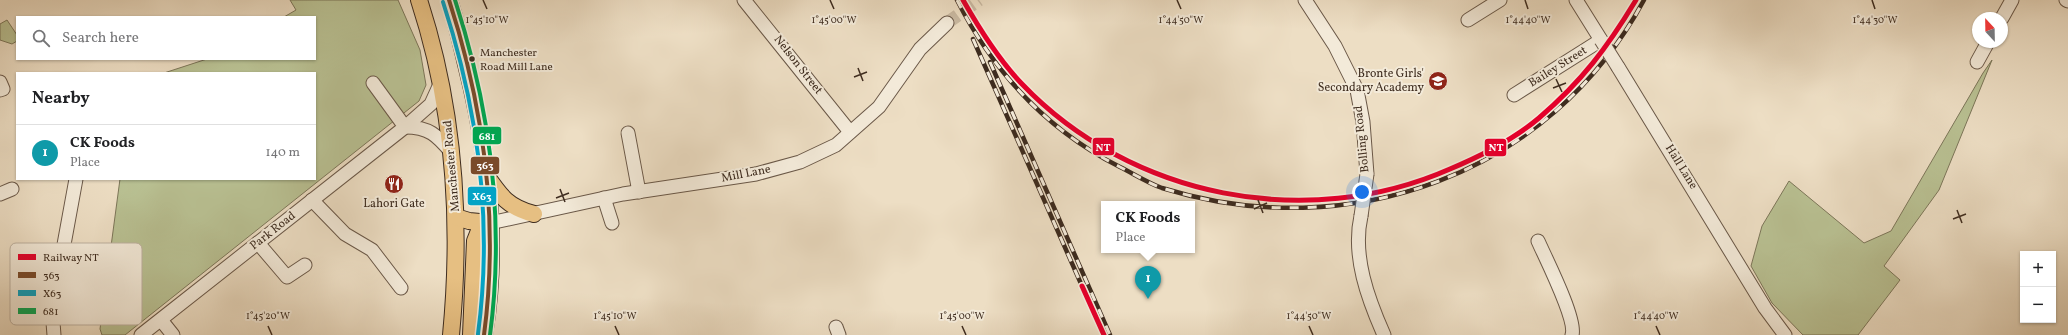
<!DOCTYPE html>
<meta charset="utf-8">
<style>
:root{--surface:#fff;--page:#f6f6f6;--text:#202124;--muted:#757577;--line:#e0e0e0;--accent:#7c3aed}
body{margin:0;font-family:Vollkorn,serif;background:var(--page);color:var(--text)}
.controls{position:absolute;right:12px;bottom:12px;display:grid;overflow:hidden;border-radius:0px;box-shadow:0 1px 3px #0004}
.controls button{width:36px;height:36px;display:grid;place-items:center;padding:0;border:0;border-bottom:1px solid var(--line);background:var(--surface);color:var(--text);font:20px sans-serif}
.compass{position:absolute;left:1972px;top:12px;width:36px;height:36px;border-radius:50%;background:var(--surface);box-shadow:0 1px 3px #0004;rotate:338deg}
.you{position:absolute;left:1362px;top:192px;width:14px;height:14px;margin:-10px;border:3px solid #fff;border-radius:50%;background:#1a73e8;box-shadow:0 0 0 6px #1a73e833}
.badge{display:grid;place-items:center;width:26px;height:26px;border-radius:50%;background:var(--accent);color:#fff;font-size:13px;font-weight:700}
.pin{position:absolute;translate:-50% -33px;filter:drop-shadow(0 1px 2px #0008)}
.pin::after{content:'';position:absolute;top:21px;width:14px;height:12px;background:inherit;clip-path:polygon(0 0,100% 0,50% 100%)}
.popup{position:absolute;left:1101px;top:201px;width:94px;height:52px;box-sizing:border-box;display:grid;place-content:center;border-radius:0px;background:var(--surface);filter:drop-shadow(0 1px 3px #0005);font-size:13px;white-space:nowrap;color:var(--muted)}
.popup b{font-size:15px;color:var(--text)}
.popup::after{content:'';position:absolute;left:50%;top:100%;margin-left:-8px;border:8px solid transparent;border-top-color:var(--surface)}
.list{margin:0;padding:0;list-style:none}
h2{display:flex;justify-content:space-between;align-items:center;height:52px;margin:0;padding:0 16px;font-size:17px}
h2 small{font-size:13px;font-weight:400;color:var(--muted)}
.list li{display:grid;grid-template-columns:26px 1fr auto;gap:12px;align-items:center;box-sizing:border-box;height:56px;padding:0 16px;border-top:1px solid var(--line)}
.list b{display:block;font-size:15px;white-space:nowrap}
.list p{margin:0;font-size:13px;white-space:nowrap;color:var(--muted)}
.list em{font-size:13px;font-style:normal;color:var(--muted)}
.icon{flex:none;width:22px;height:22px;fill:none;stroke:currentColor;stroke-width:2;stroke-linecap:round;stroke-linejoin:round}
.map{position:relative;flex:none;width:2068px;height:335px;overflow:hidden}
.search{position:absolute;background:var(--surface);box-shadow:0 1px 3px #0004;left:16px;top:16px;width:300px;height:44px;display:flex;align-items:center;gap:10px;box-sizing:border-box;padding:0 14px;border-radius:0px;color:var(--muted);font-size:15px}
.panel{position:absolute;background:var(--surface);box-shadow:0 1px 3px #0004;left:16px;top:72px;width:300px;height:108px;border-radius:0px}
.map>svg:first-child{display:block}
.green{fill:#b9c193;stroke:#7c7659}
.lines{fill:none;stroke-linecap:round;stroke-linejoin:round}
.minor-tunnel{stroke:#cabaa3;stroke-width:13;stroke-dasharray:13 6;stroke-linecap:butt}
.minor-casing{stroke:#6a5848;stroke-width:15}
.major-casing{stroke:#3e2c1f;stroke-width:18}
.minor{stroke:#f3ead9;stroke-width:13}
.major{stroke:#e6bf82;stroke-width:16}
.rail-casing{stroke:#3e2c1f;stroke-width:4.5}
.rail{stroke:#f3ead9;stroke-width:3;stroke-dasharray:9;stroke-linecap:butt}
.minor-bridge-casing{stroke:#6a5848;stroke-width:15;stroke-linecap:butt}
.minor-bridge{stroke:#f3ead9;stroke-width:13}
.bus-1-casing{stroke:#f3ead9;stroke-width:7}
.bus-2-casing{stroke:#f3ead9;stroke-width:7}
.bus-3-casing{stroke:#f3ead9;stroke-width:7}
.bus-1{stroke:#7a4b2a;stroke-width:4}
.bus-2{stroke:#03a3c5;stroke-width:4}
.bus-3{stroke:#00a651;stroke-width:4}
.rail-1-casing{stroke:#f3ead9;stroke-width:8}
.rail-1{stroke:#e4002b;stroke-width:5}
.ticks{fill:none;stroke:#3e2c1f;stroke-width:1.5}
.bus-dot{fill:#3e2c1f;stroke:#f3ead9;stroke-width:1.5}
.labels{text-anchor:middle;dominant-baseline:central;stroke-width:4;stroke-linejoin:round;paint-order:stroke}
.bus-label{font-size:11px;fill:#3e2c1f;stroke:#f3ead9;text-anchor:start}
.street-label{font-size:12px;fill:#3e2c1f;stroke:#f3ead9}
.poi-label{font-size:12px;fill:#3e2c1f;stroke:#f3ead9;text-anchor:end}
.key{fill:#f3ead9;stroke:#bdb1a1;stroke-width:1}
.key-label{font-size:11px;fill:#3e2c1f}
.ticks-label{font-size:10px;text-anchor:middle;fill:#3e2c1f;stroke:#f3ead9;stroke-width:4;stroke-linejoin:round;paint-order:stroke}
.line-badge{stroke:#f3ead9;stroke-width:1.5}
.badge-label{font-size:11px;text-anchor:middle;font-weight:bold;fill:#fff}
</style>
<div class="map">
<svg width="2068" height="335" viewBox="0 0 2068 335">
<rect width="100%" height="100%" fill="#eddec4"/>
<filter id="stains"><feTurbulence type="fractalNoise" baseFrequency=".005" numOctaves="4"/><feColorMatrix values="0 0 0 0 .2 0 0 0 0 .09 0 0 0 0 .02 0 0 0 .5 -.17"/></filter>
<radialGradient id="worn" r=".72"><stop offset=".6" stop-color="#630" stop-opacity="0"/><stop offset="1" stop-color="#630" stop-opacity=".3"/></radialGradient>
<!-- green -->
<g class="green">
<polygon points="290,0 398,0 420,50 426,85 419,101 125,335 102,335 100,329 120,179 315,179 315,73 164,73 207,59 315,59 315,17 284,17 296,10"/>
<polygon points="7,20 17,35 17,41 12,44 0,40 0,24"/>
<polygon points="1992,60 1939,190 1884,266 1900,280 1858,335 1803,335 1772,303 1751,266 1762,226 1789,181 1864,243 1891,231 1983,73"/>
</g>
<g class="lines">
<!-- minor-tunnel -->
<polyline class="minor-tunnel" points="947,23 979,0"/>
<!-- minor casing -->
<g class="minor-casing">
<g id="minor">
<polyline points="744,0 850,132"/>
<polyline points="1305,0 1335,46 1357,90 1363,122 1367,174"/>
<polyline points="2066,0 2068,1"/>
<polyline points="2002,18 2012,0"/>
<polyline points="1468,20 1500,0"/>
<polyline points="1977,62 1988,42"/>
<polyline points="1618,67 1765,308 1785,335"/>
<polyline points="0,82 3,89 0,90"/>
<path d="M441,82L431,104L405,127C429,127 437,135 452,153"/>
<polyline points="1514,95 1601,40 1576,0"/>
<polyline points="628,133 639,192"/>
<polyline points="0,194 12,189"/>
<polyline points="604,198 612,223"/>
<polyline points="312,200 345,234 372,250 401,288"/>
<path d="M1361,216C1352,256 1368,299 1384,335"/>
<polyline points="490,223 623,194 756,174 800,162 836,145 879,107 920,49 947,23"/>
<path d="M1538,241C1546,259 1577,320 1572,335"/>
<polyline points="258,243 287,277 305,265"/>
<polyline points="161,320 173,335"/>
<polyline points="836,327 839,335"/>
<polyline points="54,335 52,310 76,179"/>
<polyline points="141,335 405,127 373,83"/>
</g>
</g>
<!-- major casing -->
<g class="major-casing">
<g id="major">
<path d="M419,0C455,110 462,221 451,335"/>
<path d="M449,0C456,21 461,43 466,64C488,151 499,246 484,335"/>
<path d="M486,175C501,197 508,207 534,214"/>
<polyline points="456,217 469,221 490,223"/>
<polyline points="471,335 475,241 479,231 490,223"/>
</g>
</g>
<!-- minor -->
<use href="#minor" class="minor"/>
<!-- major -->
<use href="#major" class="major"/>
<!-- rail casing -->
<g class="rail-casing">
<g id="rail">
<path d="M957,0C994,73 1047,130 1120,167C1134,174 1148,183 1162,188C1349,246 1550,175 1644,0"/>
<polyline points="973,39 1082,286"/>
<polyline points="990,62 1110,335"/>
</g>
</g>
<!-- rail -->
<use href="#rail" class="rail"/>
<!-- minor-bridge casing -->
<g class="minor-bridge-casing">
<g id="minor-bridge">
<polyline points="1601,40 1618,67"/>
<polyline points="1361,216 1367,174"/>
</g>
</g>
<!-- minor-bridge -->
<use href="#minor-bridge" class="minor-bridge"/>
<!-- bus-1 casing -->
<g class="bus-1-casing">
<path id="bus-1" d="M449,0C484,108 499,222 484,335"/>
</g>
<!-- bus-2 casing -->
<g class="bus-2-casing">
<path id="bus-2" d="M443,2C478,109 493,222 478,334"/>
</g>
<!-- bus-3 casing -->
<g class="bus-3-casing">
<path id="bus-3" d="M455,0C490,108 505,222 490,335"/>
</g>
<!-- bus-1 -->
<use href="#bus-1" class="bus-1"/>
<!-- bus-2 -->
<use href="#bus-2" class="bus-2"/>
<!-- bus-3 -->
<use href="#bus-3" class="bus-3"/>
<!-- rail-1 casing -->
<g class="rail-1-casing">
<g id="rail-1">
<path d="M963,0C980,30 998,59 1022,84C1131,198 1307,232 1450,169C1481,156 1513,140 1539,118C1582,81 1607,48 1636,0"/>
<polyline points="1082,286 1104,335"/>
</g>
</g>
<!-- rail-1 -->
<use href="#rail-1" class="rail-1"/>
</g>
<!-- ticks -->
<path class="ticks" d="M483,0L487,9M830,0L834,9M1177,0L1181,9M1525,0L1528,9M1872,0L1875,9M858,68L863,81M854,77L867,72M1556,79L1562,92M1553,88L1566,83M560,189L565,202M556,198L569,193M1258,200L1263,213M1254,209L1267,203M1957,210L1962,223M1953,219L1966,214M268,326L272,335M615,326L619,335M962,326L966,335M1309,326L1313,335M1656,326L1660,335"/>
<!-- icons -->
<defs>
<g id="school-disc" transform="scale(1)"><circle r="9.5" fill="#8f2418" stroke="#f3ead9"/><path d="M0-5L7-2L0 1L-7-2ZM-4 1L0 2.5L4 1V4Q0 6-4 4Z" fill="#fff"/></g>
<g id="restaurant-disc" transform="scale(1)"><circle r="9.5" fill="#8f2418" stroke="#f3ead9"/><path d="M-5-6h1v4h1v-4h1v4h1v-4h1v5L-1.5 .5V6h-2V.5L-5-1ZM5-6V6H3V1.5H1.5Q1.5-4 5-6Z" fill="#fff"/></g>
</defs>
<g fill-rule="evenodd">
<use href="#school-disc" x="1438" y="81"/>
<use href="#restaurant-disc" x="394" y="184"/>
</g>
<!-- markers -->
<circle class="bus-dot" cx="472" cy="59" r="3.5"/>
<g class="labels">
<!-- bus labels -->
<g class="bus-label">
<text x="480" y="53">Manchester<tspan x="480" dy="14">Road Mill Lane</tspan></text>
</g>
<!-- street labels -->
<g class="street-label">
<text transform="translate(798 65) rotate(52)">Nelson Street</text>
<text transform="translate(1558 67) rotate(-32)">Bailey Street</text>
<text transform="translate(1362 139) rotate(-96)">Bolling Road</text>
<text transform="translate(452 166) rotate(-95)">Manchester Road</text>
<text transform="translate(1681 167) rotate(58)">Hall Lane</text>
<text transform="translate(746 174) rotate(-11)">Mill Lane</text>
<text transform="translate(273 231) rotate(-38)">Park Road</text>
</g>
<!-- poi labels -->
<g class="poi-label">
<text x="1424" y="74">Bronte Girls'<tspan x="1424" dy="14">Secondary Academy</tspan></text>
<text x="394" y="204" text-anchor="middle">Lahori Gate</text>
</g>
</g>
<!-- legend -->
<rect x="10" y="243" width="132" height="82" rx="6" class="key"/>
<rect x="18" y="254" width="18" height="6" fill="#e4002b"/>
<rect x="18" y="272" width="18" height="6" fill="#7a4b2a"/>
<rect x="18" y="290" width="18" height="6" fill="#03a3c5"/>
<rect x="18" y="308" width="18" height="6" fill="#00a651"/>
<g class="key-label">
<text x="43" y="261">Railway NT</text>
<text x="43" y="279">363</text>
<text x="43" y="297">X63</text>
<text x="43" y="315">681</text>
</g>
<g class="ticks-label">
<text x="487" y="23">1°45'10"W</text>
<text x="834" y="23">1°45'00"W</text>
<text x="1181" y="23">1°44'50"W</text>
<text x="1528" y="23">1°44'40"W</text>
<text x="1875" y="23">1°44'30"W</text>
<text x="268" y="319">1°45'20"W</text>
<text x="615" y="319">1°45'10"W</text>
<text x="962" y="319">1°45'00"W</text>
<text x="1309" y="319">1°44'50"W</text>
<text x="1656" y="319">1°44'40"W</text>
</g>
<g class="line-badge">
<rect x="472" y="126" width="30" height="19" rx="4" fill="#00a651"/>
<rect x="1092" y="137" width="23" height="19" rx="4" fill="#e4002b"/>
<rect x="1484" y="138" width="23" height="19" rx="4" fill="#e4002b"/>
<rect x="470" y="156" width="30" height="19" rx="4" fill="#7a4b2a"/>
<rect x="467" y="186" width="30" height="20" rx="4" fill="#03a3c5"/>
</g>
<g class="badge-label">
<text x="487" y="140">681</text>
<text x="1103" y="151">NT</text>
<text x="1496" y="151">NT</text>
<text x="485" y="169">363</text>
<text x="482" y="200">X63</text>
</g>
<rect width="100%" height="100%" filter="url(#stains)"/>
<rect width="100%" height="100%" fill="url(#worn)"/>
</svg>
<div class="controls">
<button>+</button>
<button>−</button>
</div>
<svg class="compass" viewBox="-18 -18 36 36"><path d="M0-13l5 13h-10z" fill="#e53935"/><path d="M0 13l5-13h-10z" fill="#757577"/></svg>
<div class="you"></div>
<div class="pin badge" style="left:1148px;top:299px;background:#0f9aa8">1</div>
<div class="popup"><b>CK Foods</b>Place</div>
<div class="search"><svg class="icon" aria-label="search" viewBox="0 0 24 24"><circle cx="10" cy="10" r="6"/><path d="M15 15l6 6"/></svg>Search here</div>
<section class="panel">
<h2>Nearby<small></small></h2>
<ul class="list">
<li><span class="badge" style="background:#0f9aa8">1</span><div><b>CK Foods</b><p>Place</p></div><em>140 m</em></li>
</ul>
</section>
</div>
